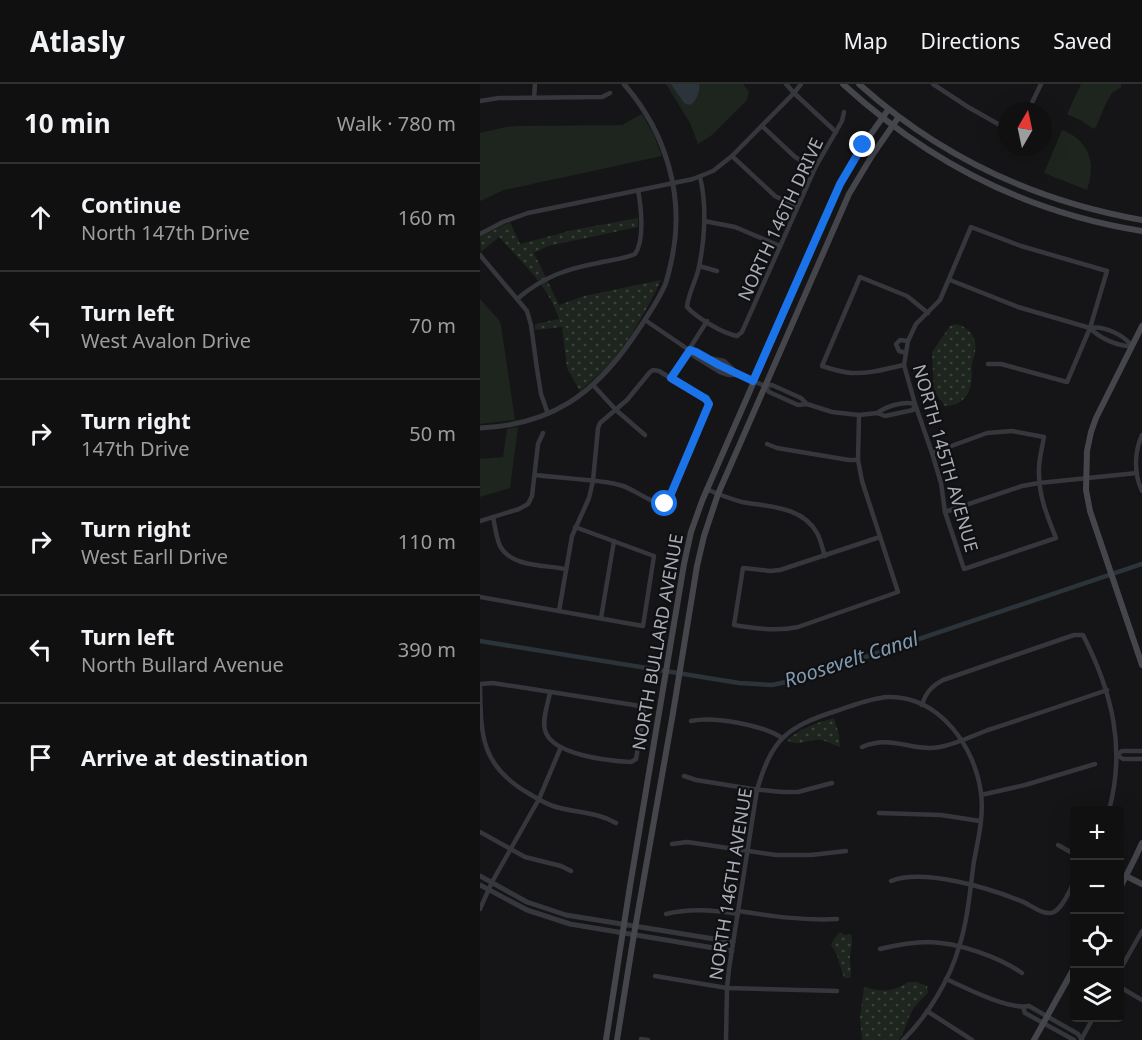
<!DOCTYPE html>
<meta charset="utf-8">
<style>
:root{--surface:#101011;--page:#19191a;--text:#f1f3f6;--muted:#9c9d9f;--line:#303031}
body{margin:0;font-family:"Noto Sans",sans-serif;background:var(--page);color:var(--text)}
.controls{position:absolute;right:18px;bottom:18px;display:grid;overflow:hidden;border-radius:6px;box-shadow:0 6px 24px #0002}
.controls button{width:54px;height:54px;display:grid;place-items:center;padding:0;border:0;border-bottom:2px solid var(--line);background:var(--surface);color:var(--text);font:30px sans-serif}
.compass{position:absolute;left:518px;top:18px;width:54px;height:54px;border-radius:50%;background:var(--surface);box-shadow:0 6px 24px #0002;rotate:9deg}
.stop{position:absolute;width:18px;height:18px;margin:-14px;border:4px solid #1a73e8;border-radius:50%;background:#fff}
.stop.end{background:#1a73e8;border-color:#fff;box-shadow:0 2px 6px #0008}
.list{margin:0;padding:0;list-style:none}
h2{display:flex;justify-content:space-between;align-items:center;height:78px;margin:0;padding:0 24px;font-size:26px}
h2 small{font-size:20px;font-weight:400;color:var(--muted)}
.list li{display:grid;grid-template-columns:39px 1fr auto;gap:18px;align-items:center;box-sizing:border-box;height:108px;padding:0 24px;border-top:2px solid var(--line)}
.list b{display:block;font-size:22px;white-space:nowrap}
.list p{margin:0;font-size:20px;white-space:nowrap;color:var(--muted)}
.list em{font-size:20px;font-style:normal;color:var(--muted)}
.icon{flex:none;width:33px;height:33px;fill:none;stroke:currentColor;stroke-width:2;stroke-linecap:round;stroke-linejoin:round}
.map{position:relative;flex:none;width:662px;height:956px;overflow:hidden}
header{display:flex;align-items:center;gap:36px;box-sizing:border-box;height:84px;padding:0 30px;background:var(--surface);border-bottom:2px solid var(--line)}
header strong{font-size:28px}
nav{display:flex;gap:33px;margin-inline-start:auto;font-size:21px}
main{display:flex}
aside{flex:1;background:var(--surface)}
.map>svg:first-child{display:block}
.grass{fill:#1d251e}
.park{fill:url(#park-dots)}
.water{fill:#2c343b}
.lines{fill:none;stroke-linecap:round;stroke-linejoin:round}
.canal{stroke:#2c343b;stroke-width:4.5}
.minor{stroke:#36373c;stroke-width:4.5}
.tertiary{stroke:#36373c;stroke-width:5}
.secondary{stroke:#44464c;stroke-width:6}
.route{stroke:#1a73e8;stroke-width:8}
.labels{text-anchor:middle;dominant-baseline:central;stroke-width:4.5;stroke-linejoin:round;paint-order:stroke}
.street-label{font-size:18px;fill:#a8adb7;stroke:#101012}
.water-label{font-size:20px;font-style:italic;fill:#809bb1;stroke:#101012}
</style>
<header>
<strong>Atlasly</strong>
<nav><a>Map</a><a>Directions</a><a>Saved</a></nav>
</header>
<main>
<aside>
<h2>10 min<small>Walk · 780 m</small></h2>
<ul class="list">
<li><svg class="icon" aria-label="ahead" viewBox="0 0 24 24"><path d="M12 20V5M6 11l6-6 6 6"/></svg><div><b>Continue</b><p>North 147th Drive</p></div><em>160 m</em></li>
<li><svg class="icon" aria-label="left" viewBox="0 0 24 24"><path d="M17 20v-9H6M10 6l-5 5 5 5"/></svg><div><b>Turn left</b><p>West Avalon Drive</p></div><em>70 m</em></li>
<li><svg class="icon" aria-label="right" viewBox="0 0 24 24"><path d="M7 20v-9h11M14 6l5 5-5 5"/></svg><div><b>Turn right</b><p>147th Drive</p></div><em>50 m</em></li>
<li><svg class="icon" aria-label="right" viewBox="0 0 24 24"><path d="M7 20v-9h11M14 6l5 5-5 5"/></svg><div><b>Turn right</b><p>West Earll Drive</p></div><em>110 m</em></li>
<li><svg class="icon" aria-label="left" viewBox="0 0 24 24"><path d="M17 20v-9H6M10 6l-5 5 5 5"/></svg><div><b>Turn left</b><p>North Bullard Avenue</p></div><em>390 m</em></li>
<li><svg class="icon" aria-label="arrive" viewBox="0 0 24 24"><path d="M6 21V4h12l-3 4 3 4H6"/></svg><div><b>Arrive at destination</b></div></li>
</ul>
</aside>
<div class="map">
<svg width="662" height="956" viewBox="0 0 662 956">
<defs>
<pattern id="park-dots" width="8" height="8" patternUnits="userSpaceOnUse" patternTransform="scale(1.5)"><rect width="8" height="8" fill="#1d251e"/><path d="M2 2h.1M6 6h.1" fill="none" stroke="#3b423c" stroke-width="1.8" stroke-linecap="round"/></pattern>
</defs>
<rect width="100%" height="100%" fill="#151517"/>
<!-- grass -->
<g class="grass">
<polygon points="186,0 263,0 269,8 267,16 232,51 218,60 210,39"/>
<polygon points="601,0 641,0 641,3 632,9 627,17 616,43 613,45 602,37 587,30"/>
<polygon points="162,30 174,51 182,72 24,106 0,117 0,49 26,43 39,42 142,41"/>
<path d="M582,46C599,52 612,67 611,86C611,93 609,99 607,106L564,89Z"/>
<polygon points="0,215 19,236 21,241 35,336 0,340"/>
<polygon points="38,343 30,404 0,413 0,375 23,373 27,345"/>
</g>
<!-- park -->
<g class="park">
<path d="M158,134V143L68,162L54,169L79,221L104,212L181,196C168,225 151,253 131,278C122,289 110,298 100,307L87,284L82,243L55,246V240L79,235C69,202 41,178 19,153L1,168L0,153L30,138L40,160L93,146Z"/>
<path d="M476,240C489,243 498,254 495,268C495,272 492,277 492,281C491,283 492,289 492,291C491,310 484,321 465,322L454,307L452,268L470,242Z"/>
<path d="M354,634L359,651L360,663C354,661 347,657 341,656C329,654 318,664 307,656C321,644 336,639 354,634Z"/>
<path d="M360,848L365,851L371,850C374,859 370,865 370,874C370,881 372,887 370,894H364L357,871L351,861L354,855Z"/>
<path d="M428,898H436L447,902L448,909C442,915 435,921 431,929C426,938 425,948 419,956H382L380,934L384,903C403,908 411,909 428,898Z"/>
</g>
<!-- water -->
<path class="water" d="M191,0H219C221,6 216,18 210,21L204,19Z"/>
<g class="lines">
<!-- canal -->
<polyline class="canal" points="0,557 259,599 292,601 320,595 662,480"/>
<!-- minor -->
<g class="minor">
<polyline points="306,0 314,9 356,48"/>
<polyline points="453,0 488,23 527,45"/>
<polyline points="54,14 55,0"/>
<polyline points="0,17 19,14 122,13 130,9"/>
<polyline points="548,27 561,0"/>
<polyline points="282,42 315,73 335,84"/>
<polyline points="252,72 295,112 317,123"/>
<path d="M220,93C227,121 225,158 218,187C215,198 208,211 207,223C217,234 242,249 257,252L262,248L335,84L362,37L364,28"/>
<polyline points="224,137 255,143 300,162"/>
<polyline points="0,150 23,138 48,129 213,95 233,87 252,72 314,9 321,0"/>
<polyline points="0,171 47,227 51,241 57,285 61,310 68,330"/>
<polyline points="219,182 237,187"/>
<path d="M470,196L538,223L610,244C623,241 644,251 652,262"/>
<path d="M37,215C63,193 86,185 118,179C131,176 144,175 155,170C165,156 161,122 158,106"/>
<polyline points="165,236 209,266 229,274 244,277 259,291 285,302 292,301 321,314 327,320"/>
<path d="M610,244C619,254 639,263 652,262"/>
<polyline points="209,266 214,272 240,288 249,291 258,291"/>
<polyline points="426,269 419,267 416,260 420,256 428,257"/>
<polyline points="233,277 253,286"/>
<path d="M424,281C406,285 389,290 371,289C361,288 351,285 342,282L380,193L427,212L448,229"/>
<polyline points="191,294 227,237"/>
<polyline points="113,301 136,326 165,351"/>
<path d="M285,302L289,308L318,321L327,320L352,328L379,331L397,329L405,332L433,326L435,320C423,317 407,322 397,329"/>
<path d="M379,331L378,376L382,397L418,508L318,543C296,548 275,544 254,541L263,484L290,487L300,486L400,453"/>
<path d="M662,351C654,369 654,390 662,407"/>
<polyline points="287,360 297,364 369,376 378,376"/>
<path d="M452,369L507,349L532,347L564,353C562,365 558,378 559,390C559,413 568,434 576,454L484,485L465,428L461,399L452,369L435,320L424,281L428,257L436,240L460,216L491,143L541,162L627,187L610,244L587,298L521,280H508"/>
<path d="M55,391C72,393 89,394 106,396C118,397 131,398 143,402C155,406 174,421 185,420L229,323V318L179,287L173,286L170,288L147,316L120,339L118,344L113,397L109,414L92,452L79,527"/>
<path d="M226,405C238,410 250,415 262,418C289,423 322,422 337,449C341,456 342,464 345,472"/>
<polyline points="465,428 542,402 559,399 657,389"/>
<path d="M13,433C15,442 16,453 20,462C31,483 65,481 86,485"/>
<polyline points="0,437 39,425 48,420 52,412 58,360 63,349"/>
<polyline points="0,513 163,542 174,472 95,443"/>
<polyline points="121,534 134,457"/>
<path d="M0,600L13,599L154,621L162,623L164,628L156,675L151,678C129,677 71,671 65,646C62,635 68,620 70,608"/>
<path d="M0,601C1,651 0,681 48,709C56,714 64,719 73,722C94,729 115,727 136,739"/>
<path d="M442,621C446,608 452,602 463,596L594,551H603C632,608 646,664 629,726"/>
<path d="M211,637C233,632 283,641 302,654"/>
<path d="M382,663C412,650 431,668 460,663C476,660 492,652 508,646C547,633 587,620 627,606"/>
<polyline points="637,671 642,667 662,667"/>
<polyline points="637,671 643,675 662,675"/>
<polyline points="204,692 216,696 272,705 302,708 318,708 352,699"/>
<polyline points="501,711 545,701 615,680"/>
<polyline points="399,729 461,731 500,737"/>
<polyline points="0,748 45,773 81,782 91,787"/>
<polyline points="192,760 207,758 296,771 331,771 366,767"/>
<polyline points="578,761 594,770"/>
<path d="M411,797C443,784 509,804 541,817C550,820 564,833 574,828C582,824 591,805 594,797"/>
<polyline points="0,825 12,798 59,715 81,663"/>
<path d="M259,827C291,832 324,837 357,835"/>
<path d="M186,830C209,824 235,826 258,830"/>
<path d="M400,865C416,861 433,858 450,858C479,859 519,873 542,889"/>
<polyline points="640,886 662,847"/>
<polyline points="175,892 247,904 357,907"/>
<path d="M466,895C486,904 528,926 549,922L598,950L602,956"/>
<polyline points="640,903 662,916"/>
<polyline points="543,923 545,929 594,956"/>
<polyline points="447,927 492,956"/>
<polyline points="161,955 168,956"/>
<path d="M246,956L247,904L249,885L277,706C292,655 306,643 356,627C372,622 390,614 408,613C460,612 495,663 501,709C504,732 498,756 494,777C490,806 488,835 479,863C470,895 447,933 423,956"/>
<polyline points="601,956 613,934"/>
</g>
<!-- tertiary -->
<g class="tertiary">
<path d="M0,344C71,341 115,310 154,252C165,236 177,219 185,201C188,193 190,183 192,174C205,112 186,48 144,0"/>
<polyline points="0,792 47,818 86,831 253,858"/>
<polyline points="0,801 47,826 90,840 252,867"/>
</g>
<!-- secondary -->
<g class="secondary">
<path d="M363,0C448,78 548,129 662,147"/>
<path d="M379,0C460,73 555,117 662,136"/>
<polyline points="662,242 616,334 611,348 607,367 606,406 610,427 662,581"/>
<polyline points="646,792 662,800"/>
<polyline points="640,804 655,774 662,759"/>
<polyline points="126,956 150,802 204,480 211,448 222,417 360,100 383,61 408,26"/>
<polyline points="137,956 153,856 193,629 217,482 224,452 238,410 369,110 393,70 418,34"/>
<polyline points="554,956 594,884"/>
</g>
</g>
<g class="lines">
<!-- route -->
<polyline class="route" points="185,420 188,417 229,320 226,315 191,294 210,266 216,268 239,281 273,297 360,100 383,61"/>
</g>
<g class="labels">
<!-- street labels -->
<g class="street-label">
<text transform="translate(300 135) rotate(-65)">NORTH 146TH DRIVE</text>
<text transform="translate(466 374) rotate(74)">NORTH 145TH AVENUE</text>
<text transform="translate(177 558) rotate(-80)">NORTH BULLARD AVENUE</text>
<text transform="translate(250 800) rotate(-81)">NORTH 146TH AVENUE</text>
</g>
<!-- water labels -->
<g class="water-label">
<text transform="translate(371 575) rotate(-18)">Roosevelt Canal</text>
</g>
</g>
</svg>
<div class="controls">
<button>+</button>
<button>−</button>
<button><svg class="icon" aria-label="locate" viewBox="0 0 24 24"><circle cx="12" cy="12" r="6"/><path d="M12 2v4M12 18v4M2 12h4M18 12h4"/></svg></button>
<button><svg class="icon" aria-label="layers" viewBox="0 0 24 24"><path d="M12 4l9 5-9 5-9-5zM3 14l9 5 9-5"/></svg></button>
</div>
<svg class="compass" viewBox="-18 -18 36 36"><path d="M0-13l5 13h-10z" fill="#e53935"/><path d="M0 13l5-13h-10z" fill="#9c9d9f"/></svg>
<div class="stop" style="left:185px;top:420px"></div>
<div class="stop end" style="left:383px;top:61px"></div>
</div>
</main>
